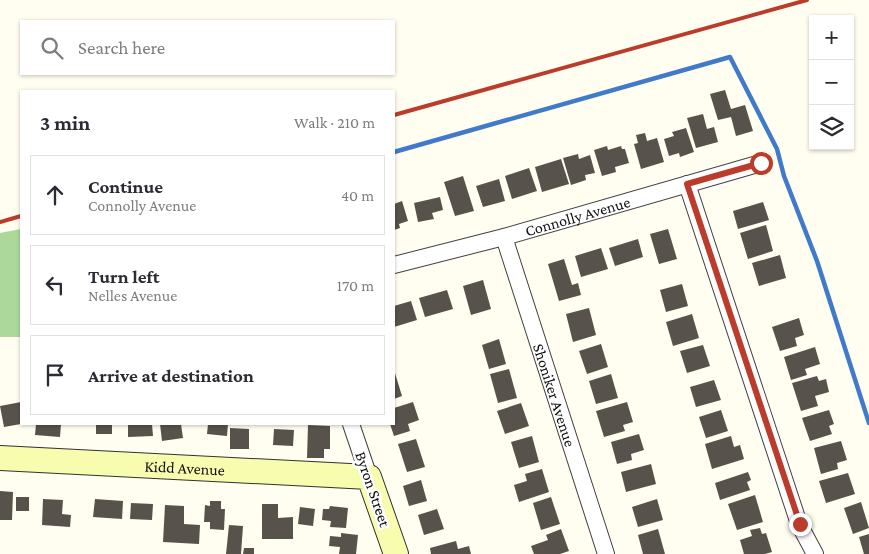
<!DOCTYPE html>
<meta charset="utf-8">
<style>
:root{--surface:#fff;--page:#f2f2f3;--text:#2b2b33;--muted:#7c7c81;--line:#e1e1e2}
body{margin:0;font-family:"Crimson Pro",serif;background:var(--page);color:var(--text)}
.controls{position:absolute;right:15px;top:15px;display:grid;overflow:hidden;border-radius:0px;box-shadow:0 1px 4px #0004}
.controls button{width:45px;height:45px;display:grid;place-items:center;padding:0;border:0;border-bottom:1px solid var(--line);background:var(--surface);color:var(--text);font:25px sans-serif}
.stop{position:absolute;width:15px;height:15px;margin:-11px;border:4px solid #bb3c2a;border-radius:50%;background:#fff}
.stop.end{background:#bb3c2a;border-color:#fff;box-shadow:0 1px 5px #0008}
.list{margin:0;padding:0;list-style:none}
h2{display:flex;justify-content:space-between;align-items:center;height:65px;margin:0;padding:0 20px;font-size:21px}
h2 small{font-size:16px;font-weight:400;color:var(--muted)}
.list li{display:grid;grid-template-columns:32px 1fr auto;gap:15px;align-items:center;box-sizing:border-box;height:80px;margin:0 10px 10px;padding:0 10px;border:1px solid var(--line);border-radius:0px}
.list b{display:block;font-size:19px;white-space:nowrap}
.list p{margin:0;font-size:16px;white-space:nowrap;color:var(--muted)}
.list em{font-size:16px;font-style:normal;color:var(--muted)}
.icon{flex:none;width:28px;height:28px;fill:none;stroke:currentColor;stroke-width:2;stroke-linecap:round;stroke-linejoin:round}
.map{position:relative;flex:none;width:869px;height:554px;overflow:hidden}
.search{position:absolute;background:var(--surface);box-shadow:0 1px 4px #0004;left:20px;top:20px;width:375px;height:55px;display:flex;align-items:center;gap:12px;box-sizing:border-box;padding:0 18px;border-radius:0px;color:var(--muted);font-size:19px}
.panel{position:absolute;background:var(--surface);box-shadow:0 1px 4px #0004;left:20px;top:90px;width:375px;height:335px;border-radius:0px}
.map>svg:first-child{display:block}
.forest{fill:#acd99b}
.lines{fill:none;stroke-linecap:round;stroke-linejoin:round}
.stream{stroke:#407bc9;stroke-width:4.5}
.building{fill:#57524b}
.street-casing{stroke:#424242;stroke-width:18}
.secondary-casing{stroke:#313131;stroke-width:26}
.street{stroke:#fff;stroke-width:16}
.secondary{stroke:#f8fcae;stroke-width:24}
.rail{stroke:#bb3c2a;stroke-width:4}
.route{stroke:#bb3c2a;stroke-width:6}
.labels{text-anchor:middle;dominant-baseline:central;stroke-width:5;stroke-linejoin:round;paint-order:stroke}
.street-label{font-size:16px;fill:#0f0f0f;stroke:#fff}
</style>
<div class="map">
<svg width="869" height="554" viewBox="0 0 869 554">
<rect width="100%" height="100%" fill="#fffef1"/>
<!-- forest -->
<polygon class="forest" points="21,229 21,337 0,337 0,233"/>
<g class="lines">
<!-- stream -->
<polyline class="stream" points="394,152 730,57 777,149 784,176 817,261 869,423"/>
</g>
<!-- building -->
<g class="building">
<polygon points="725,90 731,109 745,105 753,131 736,136 731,117 718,120 710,94"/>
<polygon points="703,114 707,129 714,127 718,142 696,148 687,118"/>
<polygon points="686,128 694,152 680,157 679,153 669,156 664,139 674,136 672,132"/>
<polygon points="645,133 647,141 657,138 664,162 641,169 634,144 638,143 636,135"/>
<polygon points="607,146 608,150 621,146 622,149 625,149 629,163 615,167 616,172 602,176 594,150"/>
<polygon points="578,154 579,159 590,155 595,173 585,175 586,180 571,185 563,158"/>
<polygon points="561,159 569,184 542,192 535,167"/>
<polygon points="529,168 537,191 512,199 505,176"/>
<polygon points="463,176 474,211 455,216 444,182"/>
<polygon points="499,179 505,201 483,207 476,186"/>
<polygon points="440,197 443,210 432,213 434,219 418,222 414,203"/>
<polygon points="402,201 408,221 399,224 400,228 394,230 394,204"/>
<polygon points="763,202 769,220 738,229 733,211"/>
<polygon points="766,225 773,251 748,259 740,233"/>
<polygon points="668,229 677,259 659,264 650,234"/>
<polygon points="638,239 643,257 615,266 609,248"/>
<polygon points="601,248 608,269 581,277 575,256"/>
<polygon points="780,255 786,278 759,286 752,263"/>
<polygon points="564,259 572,285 578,283 581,295 559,301 548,264"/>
<polygon points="483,280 491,309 471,315 463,286"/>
<polygon points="682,284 688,306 666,312 660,290"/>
<polygon points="447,290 453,309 425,317 419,298"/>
<polygon points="411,301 417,320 394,327 394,306"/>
<polygon points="589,308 596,335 573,342 566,314"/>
<polygon points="692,314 699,338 673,346 666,322"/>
<polygon points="799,318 804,335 795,338 797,346 780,351 772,327"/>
<polygon points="499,339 506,364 489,369 482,345"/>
<polygon points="601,344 608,367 587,374 579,351"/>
<polygon points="703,345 710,366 687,373 680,351"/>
<polygon points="815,347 820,364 805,369 807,375 791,380 784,357"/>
<polygon points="509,369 517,398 498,403 490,374"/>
<polygon points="394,370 402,396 394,399"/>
<polygon points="611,374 618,398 596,404 589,381"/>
<polygon points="817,376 819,381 826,379 829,392 815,396 818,406 801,411 792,383"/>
<polygon points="714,380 721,400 696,407 690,387"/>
<polygon points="21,402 21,424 4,427 0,406"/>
<polygon points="413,402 419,420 408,424 410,431 394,436 390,424 394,424 394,408"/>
<polygon points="627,402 633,422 623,425 625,431 604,437 596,411"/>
<polygon points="521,403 529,426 505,434 497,411"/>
<polygon points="721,410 728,431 706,438 699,417"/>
<polygon points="829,410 834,424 829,426 832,434 810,441 802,418"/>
<polygon points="36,424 61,424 60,437 35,435"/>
<rect x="96" y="424" width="16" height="10"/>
<polygon points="128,424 152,424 153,436 128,437"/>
<polygon points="160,424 181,424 183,438 162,441"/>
<polygon points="208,424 228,424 227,436 207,434"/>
<polygon points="308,425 330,426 330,449 324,449 324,458 307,458"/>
<polygon points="230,428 249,429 249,449 230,449"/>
<polygon points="274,429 294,430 293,446 273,445"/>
<polygon points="639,434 644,450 631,454 632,460 617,464 611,442"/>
<polygon points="532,436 539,462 519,468 511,442"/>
<polygon points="731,436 734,447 740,445 744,459 712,469 705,444"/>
<polygon points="416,439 425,467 407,472 398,444"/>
<polygon points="841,441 847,460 837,463 838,469 821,474 814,448"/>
<polygon points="651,464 656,484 626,492 621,472"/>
<polygon points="542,469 549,492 519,502 514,485 527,481 525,474"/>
<polygon points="748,472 751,480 747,482 750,490 720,500 715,483"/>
<polygon points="848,473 855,494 826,503 819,481"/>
<polygon points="421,480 427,501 409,506 403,486"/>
<polygon points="0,491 13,492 12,520 0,520"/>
<polygon points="755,495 763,522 737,530 728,504"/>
<rect x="16" y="497" width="13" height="14"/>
<polygon points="551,497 560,524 541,530 533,503"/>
<polygon points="43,499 63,500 62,514 71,515 70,527 42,525"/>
<polygon points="95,499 123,501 122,519 93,517"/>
<polygon points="657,499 663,520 638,527 632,507"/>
<polygon points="210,501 221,501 221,509 225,509 224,530 210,529 210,522 204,522 205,505 210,506"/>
<polygon points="861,502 869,528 853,534 844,508"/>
<polygon points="131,503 153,504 152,520 130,519"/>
<polygon points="262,504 278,504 278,518 293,517 293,539 262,539"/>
<polygon points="165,505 184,506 184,524 200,525 199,544 163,542"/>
<polygon points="330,506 348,508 346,528 330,527 331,521 322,520 323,509 329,509"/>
<polygon points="300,507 315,509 313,526 298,524"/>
<polygon points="437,509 444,529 424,535 418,515"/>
<polygon points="229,525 243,526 241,554 226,554"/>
<polygon points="760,528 762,534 766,533 772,552 765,554 744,554 740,540 752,536 750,530"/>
<polygon points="561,529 569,551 560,554 534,554 531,546 548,540 546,535"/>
<polygon points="658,529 665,554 643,554 638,535"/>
<polygon points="341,533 358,535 356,554 339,554 340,547 329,546 330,536 341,537"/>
<polygon points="869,534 869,554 864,554 859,537"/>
<polygon points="456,541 458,549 469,546 471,554 431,554 430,548"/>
<polygon points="244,548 254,548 254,554 243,554"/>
</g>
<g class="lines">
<!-- street casing -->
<g class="street-casing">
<g id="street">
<polyline points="687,184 799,524 815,554"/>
<path id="s1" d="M504,237L606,554"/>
<path id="s2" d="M394,265L504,237L761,163"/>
<polyline points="351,424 369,477"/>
</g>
</g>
<!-- secondary casing -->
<g class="secondary-casing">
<g id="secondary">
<path id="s3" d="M0,458L369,477L396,554"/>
</g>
</g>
<!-- street -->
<use href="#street" class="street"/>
<!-- secondary -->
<use href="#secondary" class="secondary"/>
<!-- rail -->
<g class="rail">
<polyline points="394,115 807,0"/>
<polyline points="0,222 21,216"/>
</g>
</g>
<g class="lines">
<!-- route -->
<polyline class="route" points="761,163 687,184 800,524"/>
</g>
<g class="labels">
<!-- street labels -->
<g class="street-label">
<text stroke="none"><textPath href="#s2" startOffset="190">Connolly Avenue</textPath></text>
<text stroke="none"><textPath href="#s1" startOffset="166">Shoniker Avenue</textPath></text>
<text stroke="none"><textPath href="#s3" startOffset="185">Kidd Avenue</textPath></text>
<text transform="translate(373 489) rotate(71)">Byron Street</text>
</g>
</g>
</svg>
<div class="controls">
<button>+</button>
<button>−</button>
<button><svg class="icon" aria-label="layers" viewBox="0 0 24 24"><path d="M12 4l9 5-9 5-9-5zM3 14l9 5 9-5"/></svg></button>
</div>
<div class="stop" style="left:761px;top:163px"></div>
<div class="stop end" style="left:800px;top:524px"></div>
<div class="search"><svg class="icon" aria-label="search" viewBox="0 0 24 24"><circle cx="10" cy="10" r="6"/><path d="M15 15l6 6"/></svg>Search here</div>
<section class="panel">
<h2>3 min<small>Walk · 210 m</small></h2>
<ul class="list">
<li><svg class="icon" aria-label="ahead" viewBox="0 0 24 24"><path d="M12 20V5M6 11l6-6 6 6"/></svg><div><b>Continue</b><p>Connolly Avenue</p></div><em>40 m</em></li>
<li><svg class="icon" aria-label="left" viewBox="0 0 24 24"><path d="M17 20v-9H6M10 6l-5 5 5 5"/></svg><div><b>Turn left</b><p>Nelles Avenue</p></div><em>170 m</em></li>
<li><svg class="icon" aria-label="arrive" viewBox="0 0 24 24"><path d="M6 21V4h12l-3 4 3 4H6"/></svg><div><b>Arrive at destination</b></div></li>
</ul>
</section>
</div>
